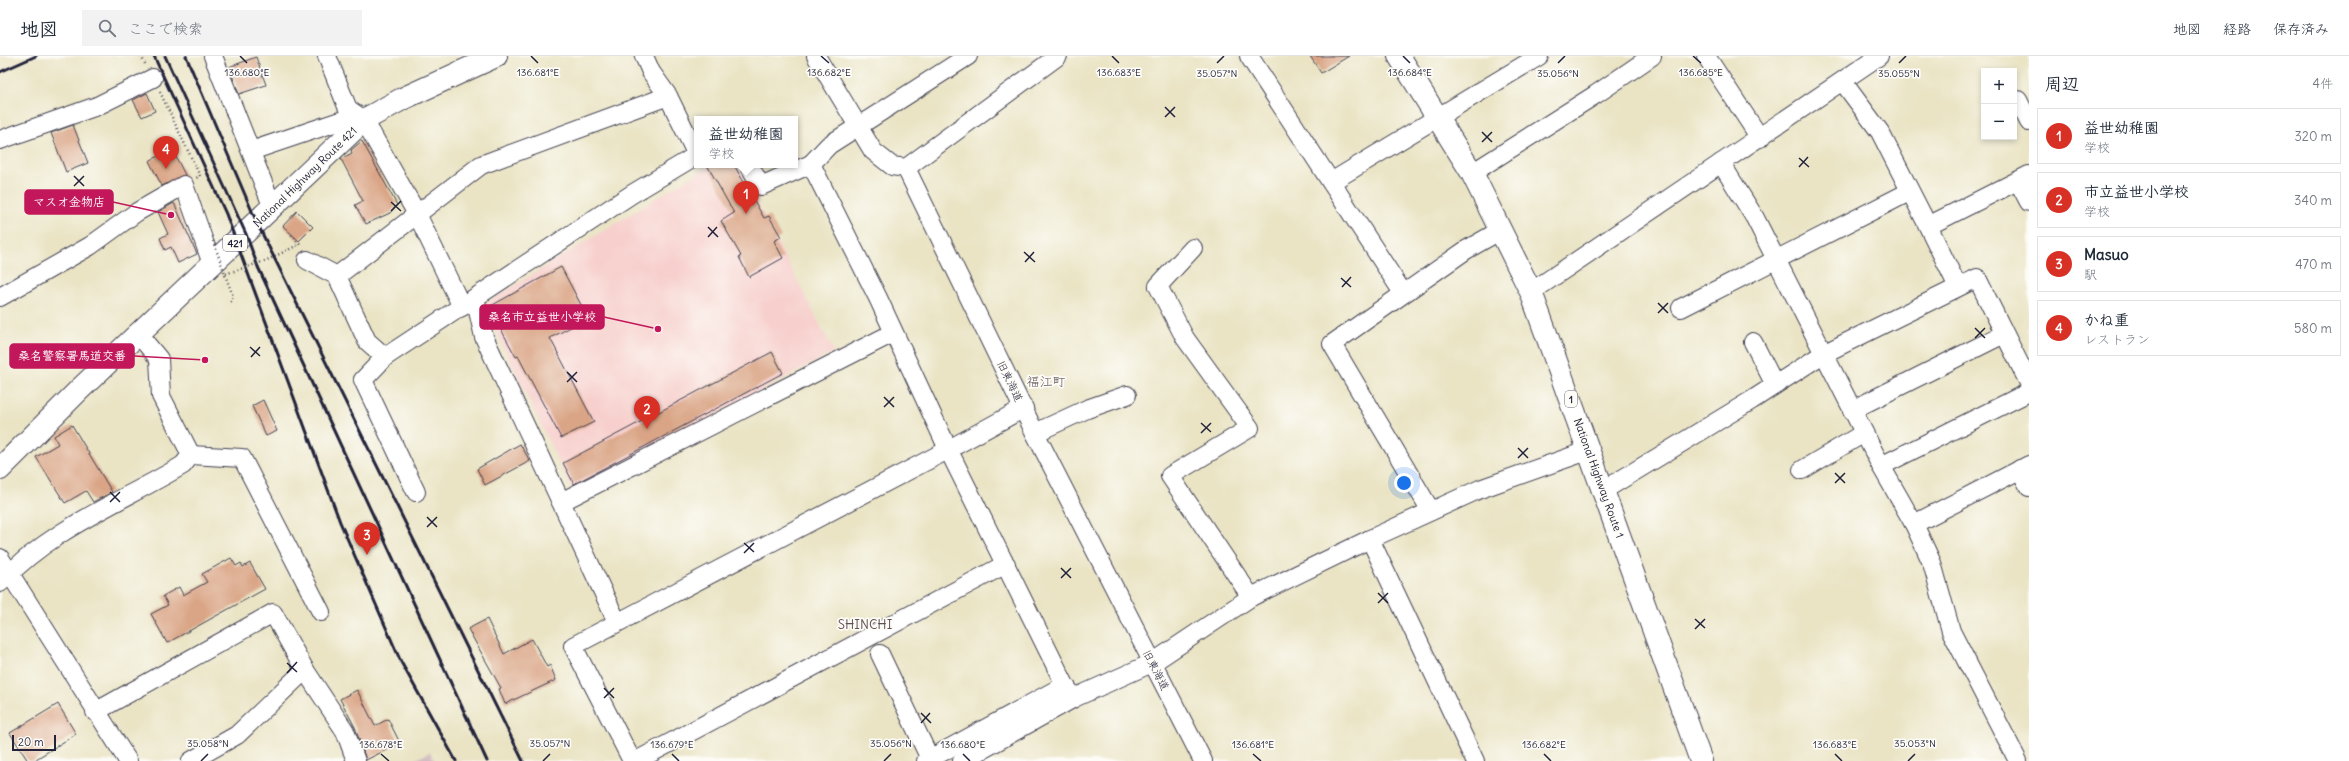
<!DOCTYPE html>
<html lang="ja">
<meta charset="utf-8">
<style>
:root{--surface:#fff;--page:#f2f2f3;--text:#1f2937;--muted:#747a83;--line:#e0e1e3;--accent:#d93025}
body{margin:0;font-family:Delius,"Klee One",sans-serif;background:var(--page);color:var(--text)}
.controls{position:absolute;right:12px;top:12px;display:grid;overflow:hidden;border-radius:0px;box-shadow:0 2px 6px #0003}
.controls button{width:36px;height:36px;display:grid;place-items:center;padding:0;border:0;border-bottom:1px solid var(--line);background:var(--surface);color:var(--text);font:20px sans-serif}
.scale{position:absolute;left:12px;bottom:10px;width:44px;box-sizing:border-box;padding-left:4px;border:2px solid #22223b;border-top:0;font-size:11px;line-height:14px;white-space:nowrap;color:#22223b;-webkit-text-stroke:3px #fdfcf7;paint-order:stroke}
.you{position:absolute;left:1404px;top:427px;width:14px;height:14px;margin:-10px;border:3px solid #fff;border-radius:50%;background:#1a73e8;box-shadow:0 0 0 6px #1a73e833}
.badge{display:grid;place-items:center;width:26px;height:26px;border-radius:50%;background:var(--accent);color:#fff;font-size:13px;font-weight:700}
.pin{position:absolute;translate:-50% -33px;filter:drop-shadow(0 1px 2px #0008)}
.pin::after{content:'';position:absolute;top:21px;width:14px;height:12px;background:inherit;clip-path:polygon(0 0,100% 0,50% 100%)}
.popup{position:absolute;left:694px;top:60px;width:104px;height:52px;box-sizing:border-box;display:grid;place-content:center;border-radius:0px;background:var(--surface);filter:drop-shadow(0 1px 3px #0005);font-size:13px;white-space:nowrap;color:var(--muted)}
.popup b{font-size:15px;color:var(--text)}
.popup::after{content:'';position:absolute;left:50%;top:100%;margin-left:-8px;border:8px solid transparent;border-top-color:var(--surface)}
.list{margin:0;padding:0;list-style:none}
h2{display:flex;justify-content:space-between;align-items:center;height:52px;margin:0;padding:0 16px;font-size:17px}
h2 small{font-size:13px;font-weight:400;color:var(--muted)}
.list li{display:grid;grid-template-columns:26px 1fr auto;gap:12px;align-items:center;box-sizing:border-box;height:56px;margin:0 8px 8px;padding:0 8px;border:1px solid var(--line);border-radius:0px}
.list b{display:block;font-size:15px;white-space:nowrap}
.list p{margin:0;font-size:13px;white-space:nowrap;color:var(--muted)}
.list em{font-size:13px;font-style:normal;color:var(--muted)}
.icon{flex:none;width:22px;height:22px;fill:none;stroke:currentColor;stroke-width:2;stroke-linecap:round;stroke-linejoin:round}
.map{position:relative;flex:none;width:2029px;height:705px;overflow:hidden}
header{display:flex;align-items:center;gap:24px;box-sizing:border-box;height:56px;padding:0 20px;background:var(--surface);border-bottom:1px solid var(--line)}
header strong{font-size:19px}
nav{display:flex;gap:22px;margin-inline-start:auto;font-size:14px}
.search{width:280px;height:36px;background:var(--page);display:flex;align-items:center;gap:10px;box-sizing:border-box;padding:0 14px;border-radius:0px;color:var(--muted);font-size:15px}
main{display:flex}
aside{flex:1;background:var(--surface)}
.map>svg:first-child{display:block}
.built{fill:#f7d0cd}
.industrial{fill:#d2bec3}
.building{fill:#daa586}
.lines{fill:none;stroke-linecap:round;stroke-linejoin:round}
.minor-casing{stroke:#403f50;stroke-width:20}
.highway-casing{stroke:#403f50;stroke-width:24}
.path{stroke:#403f50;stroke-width:2.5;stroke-dasharray:1 3;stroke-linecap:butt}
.minor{stroke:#fff;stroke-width:18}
.highway{stroke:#fff;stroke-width:22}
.rail{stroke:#22223b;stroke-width:3}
.path-bridge{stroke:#403f50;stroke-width:2.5;stroke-dasharray:1 3;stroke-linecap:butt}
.ticks{fill:none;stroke:#22223b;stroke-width:1.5}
.labels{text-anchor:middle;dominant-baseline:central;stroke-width:3.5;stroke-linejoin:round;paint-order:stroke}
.shield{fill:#fdfcf7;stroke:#646373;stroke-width:1}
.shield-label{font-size:10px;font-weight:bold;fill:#22223b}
.street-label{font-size:11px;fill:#22223b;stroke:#fdfcf7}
.quarter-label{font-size:13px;fill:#625055;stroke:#fdfcf7}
.ticks-label{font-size:10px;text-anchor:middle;fill:#22223b;stroke:#fdfcf7;stroke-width:3.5;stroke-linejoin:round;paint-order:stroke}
.leader{fill:none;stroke:#c2185b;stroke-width:1.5}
.callout-dot{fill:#c2185b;stroke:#fdfcf7;stroke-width:1.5}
.callout{fill:#c2185b;stroke:#c2185b;stroke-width:1.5}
.callout-label{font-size:12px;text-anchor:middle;font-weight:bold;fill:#fff}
</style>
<header>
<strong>地図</strong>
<div class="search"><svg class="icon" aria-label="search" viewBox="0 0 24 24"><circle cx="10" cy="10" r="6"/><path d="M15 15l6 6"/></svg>ここで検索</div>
<nav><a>地図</a><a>経路</a><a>保存済み</a></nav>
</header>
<main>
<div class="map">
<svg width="2029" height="705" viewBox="0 0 2029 705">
<rect width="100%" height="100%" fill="#fdfcf7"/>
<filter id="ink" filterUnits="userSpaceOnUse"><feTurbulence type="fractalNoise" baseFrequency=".025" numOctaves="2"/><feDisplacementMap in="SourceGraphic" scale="8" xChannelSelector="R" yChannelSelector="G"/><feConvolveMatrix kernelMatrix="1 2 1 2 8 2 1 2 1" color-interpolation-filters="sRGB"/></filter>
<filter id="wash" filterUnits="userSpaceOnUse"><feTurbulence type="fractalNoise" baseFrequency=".012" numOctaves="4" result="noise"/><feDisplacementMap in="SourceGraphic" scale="16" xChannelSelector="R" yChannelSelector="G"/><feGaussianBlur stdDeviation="0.9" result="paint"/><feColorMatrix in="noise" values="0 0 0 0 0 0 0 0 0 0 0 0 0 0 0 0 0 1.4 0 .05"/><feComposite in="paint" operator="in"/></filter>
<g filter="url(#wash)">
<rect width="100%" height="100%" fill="#eae4c5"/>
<!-- built -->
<polygon class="built" points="710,109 738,109 834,296 572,434 483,249"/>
<!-- industrial -->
<polygon class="industrial" points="430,696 435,705 413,705"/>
<g id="blocks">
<!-- building -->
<g class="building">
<polygon points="1310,0 1349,0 1321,17"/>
<polygon points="256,1 266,29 239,38 229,11"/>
<polygon points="147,37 155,55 142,61 133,44"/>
<polygon points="73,69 88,107 66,116 51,77"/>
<polygon points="362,85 397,149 390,157 366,168 355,149 363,145 341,103 352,97 351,94"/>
<polygon points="172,93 185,119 162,130 149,105"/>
<polygon points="707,109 734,109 764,162 769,160 781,181 774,185 783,202 749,221 739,201 741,200 721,165 734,157"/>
<polygon points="174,147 197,198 178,207 171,191 165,194 160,182 168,178 158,156"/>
<polygon points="297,155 313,171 299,185 283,170"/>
<polygon points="561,211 588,262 550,282 594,366 561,382 518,300 516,301 489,251"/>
<polygon points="772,296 783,317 574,428 563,407"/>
<polygon points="263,344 277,375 266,380 252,350"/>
<polygon points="72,369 112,436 93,446 86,435 65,447 36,401 58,388 54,380"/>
<polygon points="520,388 530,405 485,429 477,413"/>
<polygon points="231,502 236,510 241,507 243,511 250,507 265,533 167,587 151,558 168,549 163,540 179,531 183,539 207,526 202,518"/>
<polygon points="487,563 504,598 532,583 547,611 550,609 556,624 505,648 499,633 501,632 468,573"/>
<polygon points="357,634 375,670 388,663 400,687 366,704 355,671 340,643"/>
<polygon points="58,648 76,678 33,705 28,705 10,677"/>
</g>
</g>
</g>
<g filter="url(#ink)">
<use href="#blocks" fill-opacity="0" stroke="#403f50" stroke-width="1"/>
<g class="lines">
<!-- minor casing -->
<g class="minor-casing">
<g id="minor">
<polyline points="213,0 273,152"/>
<polyline points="327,0 348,53 364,64 417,158 462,251"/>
<polyline points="644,0 651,16 668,40 697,99"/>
<polyline points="816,0 873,95 892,110 906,112"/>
<polyline points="968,0 829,89 811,108 878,242 948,393 1065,629 1074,642"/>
<polyline points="1249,0 1403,237"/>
<polyline points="1706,0 1760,82"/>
<polyline points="1843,26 1880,76 1928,170 2029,119"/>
<polyline points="2018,44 2029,66"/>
<polyline points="0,84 97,50 153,22"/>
<polyline points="251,95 340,65 358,70"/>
<polyline points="1721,107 1755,162 1881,410 1914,468 1932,507 1951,575 2018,705"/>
<polyline points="749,109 761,130 811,108"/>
<polyline points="906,112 1035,377 1203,705"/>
<polyline points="906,112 1058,0"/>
<polyline points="1472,117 1595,39 1652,0"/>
<polyline points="2018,125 2029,146"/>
<polyline points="1331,126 1539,0"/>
<polyline points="1928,170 1958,231"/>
<polyline points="1193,192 1158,230 1185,282 1250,372 1170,420 1251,541"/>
<polyline points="307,204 337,220 367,285 385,301 632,138 697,99"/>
<polyline points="337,220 481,109 668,40"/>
<polyline points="1531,236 1879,0"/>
<polyline points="0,241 90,190 137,156 184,129 212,208"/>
<polyline points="475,242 484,281 617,566"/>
<polyline points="1681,252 1909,136"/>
<polyline points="1753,286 1775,329"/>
<polyline points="385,301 363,324 416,436"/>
<polyline points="1852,354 2004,278"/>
<polyline points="1035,377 1087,353 1127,339"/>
<polyline points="191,399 242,402 321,556"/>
<polyline points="1881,410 2029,336"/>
<polyline points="2020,413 2029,431"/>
<polyline points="1802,414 1864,377"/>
<polyline points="1604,434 1752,344 1823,298 1977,222 2029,327"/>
<polyline points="561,446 893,277"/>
<polyline points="1431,455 1332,288 1466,194 1501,174"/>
<polyline points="1914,468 2029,409"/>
<polyline points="1370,483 1475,705"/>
<polyline points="0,502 128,705"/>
<path d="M0,527C52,472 119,447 183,409L191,399L161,340L159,303L139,279"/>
<polyline points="880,598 930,703"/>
<polyline points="305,614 345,675 356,705"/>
<polyline points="95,656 273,557 305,614 237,679 191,705"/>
<polyline points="632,705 573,590 940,398 1024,352"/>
<polyline points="636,705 1006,508"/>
<polyline points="926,705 1065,629"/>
<polyline points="962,705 1074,642 1152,607 1251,541 1370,483 1480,433 1590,394"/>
</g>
</g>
<!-- highway casing -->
<g class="highway-casing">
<g id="highway">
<polyline points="1399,0 1472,117 1531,236 1701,705"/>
<polyline points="0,413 80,333 364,64 402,43 496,0"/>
</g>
</g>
<!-- path -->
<g class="path">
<polyline points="141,0 145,8"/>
<polyline points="160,36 200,120 196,122"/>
<polyline points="291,179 301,190"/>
<polyline points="225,219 233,240 230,248"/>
</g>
<!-- minor -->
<use href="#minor" class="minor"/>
<!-- highway -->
<use href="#highway" class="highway"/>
<!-- rail -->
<g class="rail">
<polyline points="154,0 226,158 340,466 401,606 456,705"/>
<polyline points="165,0 246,178 258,211 487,705"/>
<polyline points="186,0 257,167 523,705"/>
<polyline points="0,16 36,0"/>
</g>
<!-- path-bridge -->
<polyline class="path-bridge" points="213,185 225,218 265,205 300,188"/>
</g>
</g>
<!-- ticks -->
<path class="ticks" d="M240,0L247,7M531,0L538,7M821,0L829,7M1112,0L1119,7M1403,0L1410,7M1693,0L1701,7M1217,7L1224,0M1558,7L1565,0M1899,7L1906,0M1165,51L1175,61M1165,61L1175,51M1482,76L1492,86M1482,86L1492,76M1799,102L1809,111M1799,111L1808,101M74,120L84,130M74,130L84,120M391,146L401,155M391,155L401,145M708,171L718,181M708,181L717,171M1024,196L1035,206M1025,206L1034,196M1341,222L1351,231M1342,231L1351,221M1658,247L1668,257M1658,257L1668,247M1975,272L1985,282M1975,282L1985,272M250,291L260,300M251,301L260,291M567,316L577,326M567,326L577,316M884,341L894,351M884,351L894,341M1201,367L1211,376M1201,377L1211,367M1518,392L1528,402M1518,402L1528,392M1835,417L1845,427M1835,427L1845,417M110,436L120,446M110,446L120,436M427,461L437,471M427,471L437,461M744,487L754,496M744,497L754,487M1061,512L1071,522M1061,522L1071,512M1378,537L1388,547M1378,547L1388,537M1695,563L1705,572M1695,573L1705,563M287,607L297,616M287,617L297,606M604,632L614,642M604,642L614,632M921,657L931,667M921,667L930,657M381,698L389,705M672,698L679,705M963,698L970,705M1253,698L1261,705M1544,698L1551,705M1835,698L1842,705M201,705L208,698M543,705L550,698M884,705L891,698M1908,705L1915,698"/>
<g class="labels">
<!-- shield labels -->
<g class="shield">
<rect x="223" y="179" width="24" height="16" rx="3"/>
<rect x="1565" y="335" width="12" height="16" rx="3"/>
</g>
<g class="shield-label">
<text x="235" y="187">421</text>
<text x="1571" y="343">1</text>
</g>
<!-- street labels -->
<g class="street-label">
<text transform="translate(305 121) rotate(-44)">National Highway Route 421</text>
<text transform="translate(1010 325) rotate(64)">旧東海道</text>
<text transform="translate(1599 422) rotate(70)">National Highway Route 1</text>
<text transform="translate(1156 614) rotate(63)">旧東海道</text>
</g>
<!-- quarter labels -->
<g class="quarter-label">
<text x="1046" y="325">福江町</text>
<text x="865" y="568">SHINCHI</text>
</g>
</g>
<g class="ticks-label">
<text x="247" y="20">136.680°E</text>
<text x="538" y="20">136.681°E</text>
<text x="829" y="20">136.682°E</text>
<text x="1119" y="20">136.683°E</text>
<text x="1410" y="20">136.684°E</text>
<text x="1701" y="20">136.685°E</text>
<text x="1217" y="21">35.057°N</text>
<text x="1558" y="21">35.056°N</text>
<text x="1899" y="21">35.055°N</text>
<text x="208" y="691">35.058°N</text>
<text x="550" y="691">35.057°N</text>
<text x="891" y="691">35.056°N</text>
<text x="1915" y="691">35.053°N</text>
<text x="381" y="692">136.678°E</text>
<text x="672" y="692">136.679°E</text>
<text x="963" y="692">136.680°E</text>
<text x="1253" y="692">136.681°E</text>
<text x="1544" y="692">136.682°E</text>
<text x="1835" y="692">136.683°E</text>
</g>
<!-- callouts -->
<path class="leader" d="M171 159L113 146M658 273L604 261M205 304L134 300"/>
<g class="callout-dot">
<circle cx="171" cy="159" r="4"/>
<circle cx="658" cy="273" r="4"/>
<circle cx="205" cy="304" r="4"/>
</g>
<g class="callout">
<rect x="25" y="134" width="88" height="24" rx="4"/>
<rect x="480" y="249" width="124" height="24" rx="4"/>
<rect x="10" y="288" width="124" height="24" rx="4"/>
</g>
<g class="callout-label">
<text x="69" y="150">マスオ金物店</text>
<text x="542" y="265">桑名市立益世小学校</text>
<text x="72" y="304">桑名警察署馬道交番</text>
</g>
</svg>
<div class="controls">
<button>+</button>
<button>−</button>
</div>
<div class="scale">20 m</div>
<div class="you"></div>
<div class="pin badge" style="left:746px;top:158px">1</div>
<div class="popup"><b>益世幼稚園</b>学校</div>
<div class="pin badge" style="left:647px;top:373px">2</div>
<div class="pin badge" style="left:367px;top:499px">3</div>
<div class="pin badge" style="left:166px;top:113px">4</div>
</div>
<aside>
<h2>周辺<small>4件</small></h2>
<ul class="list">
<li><span class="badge">1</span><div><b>益世幼稚園</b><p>学校</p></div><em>320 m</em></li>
<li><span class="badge">2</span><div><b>市立益世小学校</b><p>学校</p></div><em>340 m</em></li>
<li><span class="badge">3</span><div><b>Masuo</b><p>駅</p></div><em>470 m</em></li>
<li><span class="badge">4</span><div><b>かね重</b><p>レストラン</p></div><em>580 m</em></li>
</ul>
</aside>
</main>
